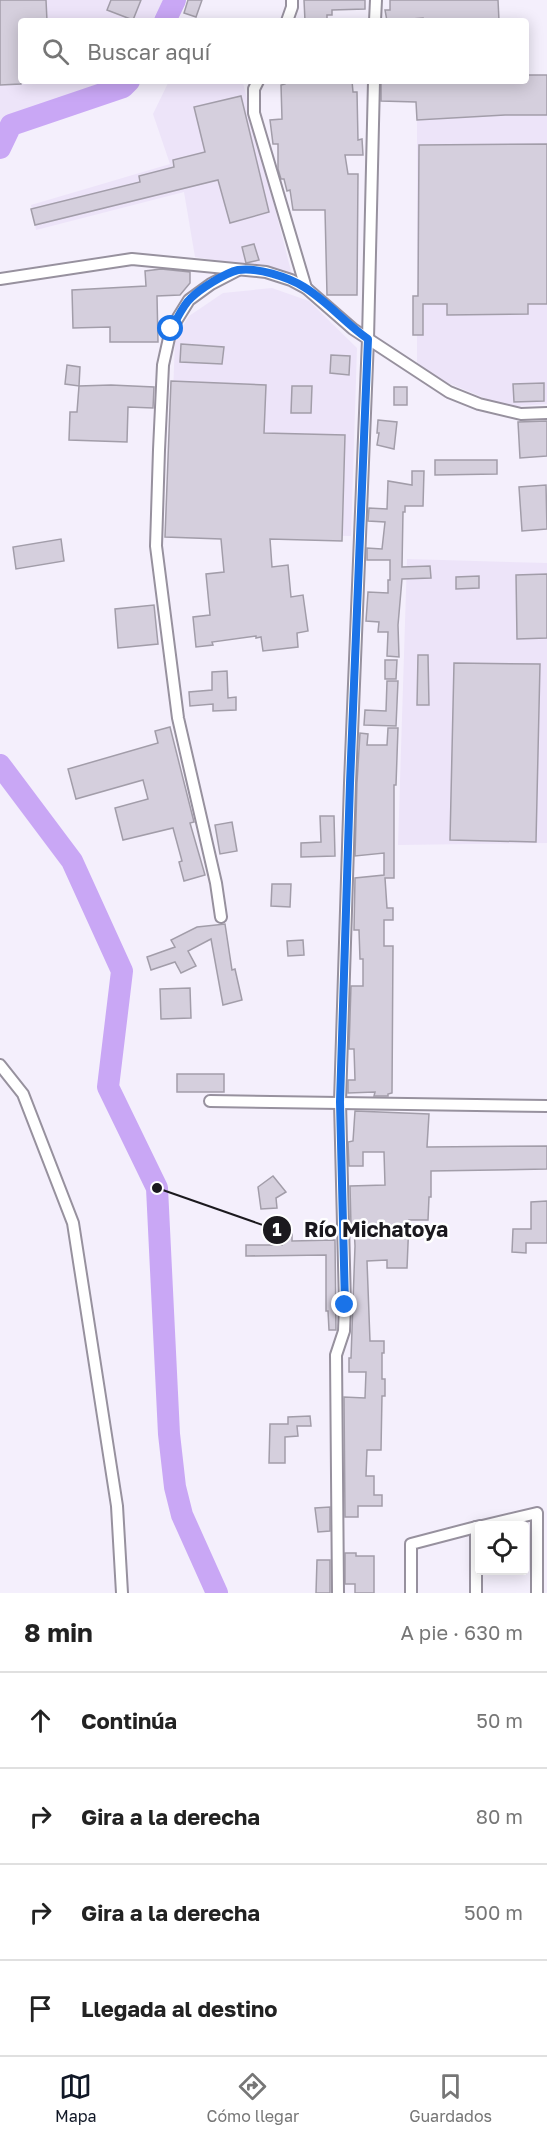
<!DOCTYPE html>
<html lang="es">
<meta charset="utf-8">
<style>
:root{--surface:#fff;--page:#f2f2f2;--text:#222;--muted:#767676;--line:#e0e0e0;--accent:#111827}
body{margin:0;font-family:"Golos Text",sans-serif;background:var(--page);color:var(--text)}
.controls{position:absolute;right:18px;bottom:18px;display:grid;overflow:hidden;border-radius:6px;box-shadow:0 3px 15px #0003}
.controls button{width:54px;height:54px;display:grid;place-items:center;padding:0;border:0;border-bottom:2px solid var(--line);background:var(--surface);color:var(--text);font:30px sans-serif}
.stop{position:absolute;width:18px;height:18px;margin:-14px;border:4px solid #1a73e8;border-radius:50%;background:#fff}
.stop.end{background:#1a73e8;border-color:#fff;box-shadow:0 2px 6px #0008}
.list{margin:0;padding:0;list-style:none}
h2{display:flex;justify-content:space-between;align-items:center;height:78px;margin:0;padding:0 24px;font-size:26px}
h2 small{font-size:20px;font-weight:400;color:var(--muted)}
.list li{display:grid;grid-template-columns:39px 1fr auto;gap:18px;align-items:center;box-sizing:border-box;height:96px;padding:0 24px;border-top:2px solid var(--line)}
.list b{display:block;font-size:22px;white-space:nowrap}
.list em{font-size:20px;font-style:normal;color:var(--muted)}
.icon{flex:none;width:33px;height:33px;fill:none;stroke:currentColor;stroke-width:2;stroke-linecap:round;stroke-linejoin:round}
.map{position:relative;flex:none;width:547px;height:1593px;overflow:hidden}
.search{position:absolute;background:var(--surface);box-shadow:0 3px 15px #0003;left:18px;right:18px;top:18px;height:66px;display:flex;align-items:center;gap:15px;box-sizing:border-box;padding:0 21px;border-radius:6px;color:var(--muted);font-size:22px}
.sheet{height:462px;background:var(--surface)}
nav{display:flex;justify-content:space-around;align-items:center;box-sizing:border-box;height:84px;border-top:2px solid var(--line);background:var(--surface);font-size:16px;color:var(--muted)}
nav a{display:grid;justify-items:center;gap:3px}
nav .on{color:var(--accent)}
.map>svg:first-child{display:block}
.built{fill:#ede4f9}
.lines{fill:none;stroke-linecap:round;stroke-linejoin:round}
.river{stroke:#c9a7f5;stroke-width:22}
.building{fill:#d5cfdd;stroke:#a29da9;stroke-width:1.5}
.street-casing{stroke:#97919e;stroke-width:14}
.street{stroke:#fff;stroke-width:10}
.route{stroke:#1a73e8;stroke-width:8}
.leader{fill:none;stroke:#1b191e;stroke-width:2}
.callout-dot{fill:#1b191e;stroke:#fff;stroke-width:2}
.mark-label{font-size:18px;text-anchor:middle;font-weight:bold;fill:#fff}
.callout-label{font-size:21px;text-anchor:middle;font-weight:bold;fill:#1b191e;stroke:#fff;stroke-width:5;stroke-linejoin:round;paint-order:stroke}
</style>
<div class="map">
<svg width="547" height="1593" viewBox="0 0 547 1593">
<rect width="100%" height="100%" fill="#f4effc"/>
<!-- built -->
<g class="built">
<polygon points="0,0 163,0 152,21 21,21 21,81 112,81 100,90 24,112 0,134"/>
<polygon points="169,81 226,81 243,83 292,275 268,269 195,257 184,192 36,230 31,205 170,164 153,114"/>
<polygon points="547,114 547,404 506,407 417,370 417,115"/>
<polygon points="272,288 309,301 357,348 351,536 168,534 175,339 189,316 223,293"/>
<polygon points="407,559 547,563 547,843 398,845"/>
</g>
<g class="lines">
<!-- river -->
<g class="river">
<polyline points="165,21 175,0"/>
<polyline points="0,148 11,125 123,87 129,81"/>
<polyline points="0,765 72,861 122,971 108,1087 157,1188 169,1434 175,1487 182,1515 217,1593"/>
</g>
</g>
<!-- building -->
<g class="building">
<polygon points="0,0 46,0 47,21 21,21 21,84 0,85"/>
<polygon points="111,0 141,0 133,20 107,10"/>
<polygon points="188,0 202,0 196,17 184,13"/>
<polygon points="304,0 365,0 365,9 332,10 332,15 327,15 327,21 305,21"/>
<polygon points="390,0 498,0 499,21 423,21 423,18 387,21 385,10 390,10"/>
<polygon points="526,75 547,75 547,115 505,115 417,120 416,102 381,101 381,81 526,81"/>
<polygon points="285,81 352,81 353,92 357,92 358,140 362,139 363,155 345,155 348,174 358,174 357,295 327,295 325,210 293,210 290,190 287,191 284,179 281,179 278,169 278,144 273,144 270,120 282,119 281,85 285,84"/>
<polygon points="241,96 269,212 230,223 218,180 35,225 31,209 140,182 139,176 174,167 173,160 205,152 194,107"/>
<polygon points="547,144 547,304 528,304 528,314 447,315 447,304 423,304 423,335 413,335 413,296 418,296 419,145"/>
<polygon points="254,244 259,260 246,263 242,247"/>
<polygon points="161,269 190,272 190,283 180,295 157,296 158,342 110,342 110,327 73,328 72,290 146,286 145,271"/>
<polygon points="181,344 224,347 222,364 180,362"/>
<polygon points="331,355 350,356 349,375 330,373"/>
<polygon points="67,365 80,367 79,386 65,384"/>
<polygon points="171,381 266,385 264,433 345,435 342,541 270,539 272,567 288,565 291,597 303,595 308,631 297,633 298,647 263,651 261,637 256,638 256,636 212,642 213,645 196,647 193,617 210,615 206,574 224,572 221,539 165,537"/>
<polygon points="544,383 544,401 514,402 513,384"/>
<polygon points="111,385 154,387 153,408 128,407 127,442 69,440 70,412 77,412 79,386"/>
<polygon points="292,386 312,386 311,413 291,413"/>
<rect x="394" y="387" width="13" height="18"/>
<polygon points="378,420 397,422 394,449 377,445 379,433 377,433"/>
<polygon points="547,421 547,456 520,458 518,422"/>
<polygon points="435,460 497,460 497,474 435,475"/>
<polygon points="412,471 424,471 423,506 405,506 405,512 403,512 402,567 430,566 431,578 402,579 398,625 399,657 387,656 388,632 378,632 379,622 366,621 368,592 388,593 388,580 390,580 390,560 367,560 367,548 382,549 385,522 368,521 369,508 387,509 388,481 412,485"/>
<polygon points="546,485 547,529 522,531 519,487"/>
<polygon points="61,539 64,561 16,569 13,547"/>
<polygon points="547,574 547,638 517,639 516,575"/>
<polygon points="479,576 479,588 456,589 456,577"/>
<polygon points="154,605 158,644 118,648 115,609"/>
<polygon points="418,655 428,655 429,705 417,705"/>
<polygon points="385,660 397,660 396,679 385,679"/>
<polygon points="454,663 540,664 536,842 450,840"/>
<polygon points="227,671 228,698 236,697 236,710 213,711 213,704 190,706 189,692 212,690 212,672"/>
<polygon points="387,681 398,681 396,726 364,725 365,710 386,711"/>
<polygon points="170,727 194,822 190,823 205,875 184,881 179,862 182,861 173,828 123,840 115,808 148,799 143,780 76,799 68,769 158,743 155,731"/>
<polygon points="388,728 398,728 396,785 394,785 394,878 385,878 387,908 393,908 393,920 384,920 384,946 393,946 392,1093 388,1094 388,1096 374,1096 375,1092 348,1093 348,1080 355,1080 354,1049 349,1049 351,986 363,986 363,959 360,959 359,930 354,930 355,878 384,875 384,853 355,856 357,783 360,733 368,734 367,745 387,745"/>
<polygon points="320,816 334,816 335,856 301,857 301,843 321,842"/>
<polygon points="232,822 237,851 220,854 215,825"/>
<polygon points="272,884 291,884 290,907 271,906"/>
<polygon points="225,924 232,970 235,969 242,1000 223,1005 211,939 188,951 196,966 181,973 175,962 151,970 147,957 175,947 171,940 197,927"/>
<polygon points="303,940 304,955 288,956 287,941"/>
<polygon points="190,988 191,1018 161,1019 160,989"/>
<rect x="177" y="1074" width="47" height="18"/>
<polygon points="355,1111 429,1114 427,1147 547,1146 547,1169 431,1171 431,1197 429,1197 428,1220 409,1220 407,1268 387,1268 387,1260 367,1261 370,1341 384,1341 384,1353 382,1353 382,1379 385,1379 385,1396 382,1396 381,1450 367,1450 366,1476 374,1476 374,1495 382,1495 382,1506 358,1506 358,1517 345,1517 344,1397 365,1398 366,1372 349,1372 349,1358 351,1358 355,1246 354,1226 351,1226 350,1186 385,1185 384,1152 363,1152 363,1166 349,1166 348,1142 353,1141"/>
<polygon points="273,1176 286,1192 276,1198 277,1208 261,1209 258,1187"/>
<polygon points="547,1201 547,1243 526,1243 526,1253 512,1252 513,1229 531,1229 531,1202"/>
<polygon points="282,1234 292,1234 292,1241 335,1240 336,1330 329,1330 328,1311 326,1311 326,1255 246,1256 246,1245 282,1245"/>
<polygon points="310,1416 311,1426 297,1426 298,1436 285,1437 285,1463 269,1463 270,1424 288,1424 288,1417"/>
<polygon points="330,1507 330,1531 318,1532 315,1508"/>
<polygon points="345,1553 356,1553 356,1556 374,1556 374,1593 355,1593 355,1584 345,1584"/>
<polygon points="317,1560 330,1560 330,1593 316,1593"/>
</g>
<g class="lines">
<!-- street casing -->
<g class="street-casing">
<g id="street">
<polyline points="287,21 292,7 292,0"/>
<polyline points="375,21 376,0"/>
<polyline points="258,81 254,89 254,113 306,288"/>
<polyline points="0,279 132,259 266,272 291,280 306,288 353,329 449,392 479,404 521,414 547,413"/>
<polyline points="221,917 216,883 178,718 156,546 159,450 163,365 171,329 189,300 211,284 238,270"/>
<polyline points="0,1065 23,1094 73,1223 117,1506 122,1593"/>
<polyline points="210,1101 547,1106"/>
<polyline points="482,1526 537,1513 537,1593"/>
<polyline points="476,1527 476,1593"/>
<polyline points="338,1593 336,1355 344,1331 345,1305 340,1102 350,783 368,339 374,81"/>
<polyline points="411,1593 411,1544 480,1526"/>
</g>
</g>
<!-- street -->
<use href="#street" class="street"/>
</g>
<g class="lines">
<!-- route -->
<path class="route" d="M171,329C177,320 182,306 191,298C200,289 225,273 238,270C257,267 288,277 304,287C327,301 345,323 368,339L350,783L340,1102L345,1305"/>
</g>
<!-- callouts -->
<path class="leader" d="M157 1188L277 1230"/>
<g class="callout-dot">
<circle cx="157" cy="1188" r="6"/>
<circle cx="277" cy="1230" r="15"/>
</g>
<g class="mark-label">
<text x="277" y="1236">1</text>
</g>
<g class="callout-label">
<text x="376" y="1237">Río Michatoya</text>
</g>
</svg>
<div class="controls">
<button><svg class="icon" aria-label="locate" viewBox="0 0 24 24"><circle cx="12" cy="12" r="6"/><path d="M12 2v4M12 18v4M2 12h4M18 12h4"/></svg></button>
</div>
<div class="stop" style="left:171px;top:329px"></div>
<div class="stop end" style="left:345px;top:1305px"></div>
<div class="search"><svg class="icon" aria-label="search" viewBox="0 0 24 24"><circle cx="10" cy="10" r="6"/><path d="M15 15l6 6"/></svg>Buscar aquí</div>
</div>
<section class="sheet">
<h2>8 min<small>A pie · 630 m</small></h2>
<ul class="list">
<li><svg class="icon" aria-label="ahead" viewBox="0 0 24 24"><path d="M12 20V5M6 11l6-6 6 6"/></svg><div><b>Continúa</b></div><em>50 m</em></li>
<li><svg class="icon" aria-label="right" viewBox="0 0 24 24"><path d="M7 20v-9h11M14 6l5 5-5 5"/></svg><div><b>Gira a la derecha</b></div><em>80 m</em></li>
<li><svg class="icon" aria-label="right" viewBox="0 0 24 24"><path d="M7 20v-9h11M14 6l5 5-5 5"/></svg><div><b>Gira a la derecha</b></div><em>500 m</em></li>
<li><svg class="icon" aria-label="arrive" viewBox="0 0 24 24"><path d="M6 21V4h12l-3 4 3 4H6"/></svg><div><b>Llegada al destino</b></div></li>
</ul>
</section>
<nav>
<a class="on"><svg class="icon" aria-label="map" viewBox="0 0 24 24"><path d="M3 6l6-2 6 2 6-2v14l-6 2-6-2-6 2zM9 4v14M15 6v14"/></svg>Mapa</a>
<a><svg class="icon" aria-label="directions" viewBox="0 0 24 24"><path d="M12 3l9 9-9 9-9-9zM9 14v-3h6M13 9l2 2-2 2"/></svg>Cómo llegar</a>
<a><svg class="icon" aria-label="saved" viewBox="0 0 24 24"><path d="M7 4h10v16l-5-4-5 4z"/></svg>Guardados</a>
</nav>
